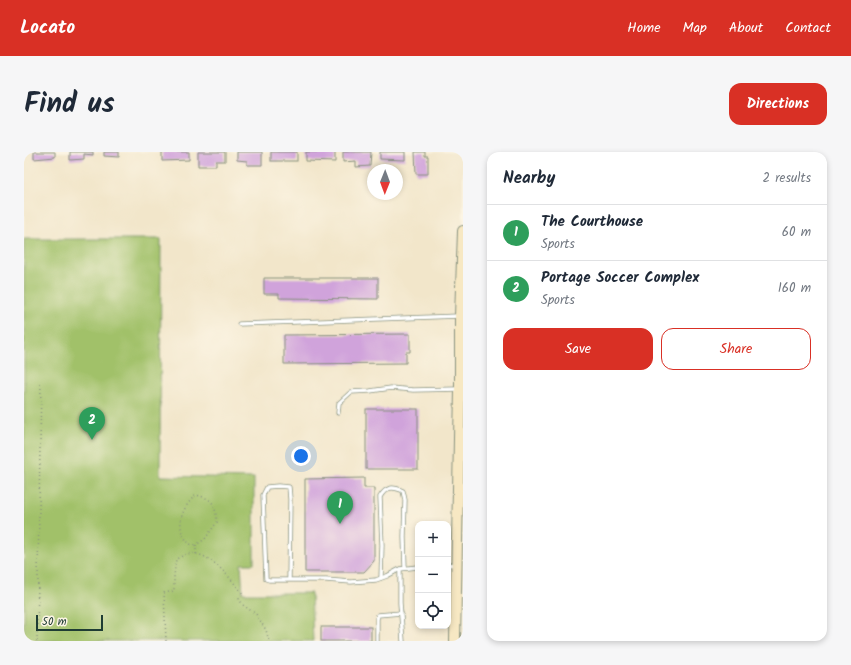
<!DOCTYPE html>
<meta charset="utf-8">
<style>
:root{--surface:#fff;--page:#f6f6f7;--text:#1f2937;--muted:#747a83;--line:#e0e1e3;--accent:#d93025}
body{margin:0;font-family:Kalam,sans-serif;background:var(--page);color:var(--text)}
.controls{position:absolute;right:12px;bottom:12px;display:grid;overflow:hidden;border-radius:8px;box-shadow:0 2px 6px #0003}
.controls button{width:36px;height:36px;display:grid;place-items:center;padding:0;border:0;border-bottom:1px solid var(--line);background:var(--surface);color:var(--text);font:20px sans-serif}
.compass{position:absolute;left:343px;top:12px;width:36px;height:36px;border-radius:50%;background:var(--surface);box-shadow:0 2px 6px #0003;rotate:181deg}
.scale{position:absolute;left:12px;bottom:10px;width:67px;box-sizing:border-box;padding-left:4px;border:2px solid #1f3d34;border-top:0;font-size:11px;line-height:14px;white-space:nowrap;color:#1f3d34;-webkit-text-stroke:3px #fcf5e5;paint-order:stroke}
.you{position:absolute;left:277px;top:304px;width:14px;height:14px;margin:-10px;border:3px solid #fff;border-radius:50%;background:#1a73e8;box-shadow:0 0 0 6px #1a73e833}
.badge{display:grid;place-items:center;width:26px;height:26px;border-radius:50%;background:var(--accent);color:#fff;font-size:13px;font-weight:700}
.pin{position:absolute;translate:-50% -33px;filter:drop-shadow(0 1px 2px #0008)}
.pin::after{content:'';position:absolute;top:21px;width:14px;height:12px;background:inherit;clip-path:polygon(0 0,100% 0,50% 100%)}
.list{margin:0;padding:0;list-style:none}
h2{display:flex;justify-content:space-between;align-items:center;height:52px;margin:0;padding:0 16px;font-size:17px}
h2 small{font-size:13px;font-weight:400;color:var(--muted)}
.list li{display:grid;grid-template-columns:26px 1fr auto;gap:12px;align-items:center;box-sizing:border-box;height:56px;padding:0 16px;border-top:1px solid var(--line)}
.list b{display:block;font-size:15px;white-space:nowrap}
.list p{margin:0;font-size:13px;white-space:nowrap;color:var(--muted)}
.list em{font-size:13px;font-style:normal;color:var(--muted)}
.actions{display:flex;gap:8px;padding:12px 16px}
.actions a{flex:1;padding:9px 0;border:1px solid var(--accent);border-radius:12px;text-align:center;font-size:14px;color:var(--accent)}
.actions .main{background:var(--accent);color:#fff}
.icon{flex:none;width:22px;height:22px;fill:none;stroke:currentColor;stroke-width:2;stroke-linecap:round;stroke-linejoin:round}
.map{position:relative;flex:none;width:439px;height:489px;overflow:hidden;border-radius:12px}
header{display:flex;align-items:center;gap:24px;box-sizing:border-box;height:56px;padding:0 20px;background:var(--accent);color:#fff}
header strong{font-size:19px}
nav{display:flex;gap:22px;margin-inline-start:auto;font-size:14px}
.intro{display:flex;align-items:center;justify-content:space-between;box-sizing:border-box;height:96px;padding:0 24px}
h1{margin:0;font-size:28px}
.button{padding:10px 18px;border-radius:12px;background:var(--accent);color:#fff;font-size:14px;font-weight:700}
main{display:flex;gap:24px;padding:0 24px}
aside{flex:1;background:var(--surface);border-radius:12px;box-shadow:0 2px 6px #0003}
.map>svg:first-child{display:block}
.green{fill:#a1c169;stroke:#607f4e}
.building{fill:#d0a3db}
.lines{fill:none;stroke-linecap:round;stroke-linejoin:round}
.lane-casing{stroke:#88927f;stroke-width:5}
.secondary-casing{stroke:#88927f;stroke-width:12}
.path{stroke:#88927f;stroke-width:1.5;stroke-dasharray:1 3;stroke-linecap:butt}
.lane{stroke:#fff;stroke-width:3.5}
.secondary{stroke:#f7e8c3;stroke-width:10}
</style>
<header>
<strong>Locato</strong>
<nav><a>Home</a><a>Map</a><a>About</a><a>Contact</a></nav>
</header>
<div class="intro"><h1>Find us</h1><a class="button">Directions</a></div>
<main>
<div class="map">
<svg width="439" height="489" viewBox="0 0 439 489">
<rect width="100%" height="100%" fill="#fcf5e5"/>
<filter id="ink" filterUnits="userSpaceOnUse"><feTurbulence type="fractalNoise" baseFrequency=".025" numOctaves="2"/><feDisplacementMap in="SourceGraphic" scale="8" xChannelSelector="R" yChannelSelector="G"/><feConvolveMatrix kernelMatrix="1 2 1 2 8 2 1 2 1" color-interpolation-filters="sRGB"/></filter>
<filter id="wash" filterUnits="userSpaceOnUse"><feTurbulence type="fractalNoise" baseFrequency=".012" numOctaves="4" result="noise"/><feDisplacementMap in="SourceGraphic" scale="16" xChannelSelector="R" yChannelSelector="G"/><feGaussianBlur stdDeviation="0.9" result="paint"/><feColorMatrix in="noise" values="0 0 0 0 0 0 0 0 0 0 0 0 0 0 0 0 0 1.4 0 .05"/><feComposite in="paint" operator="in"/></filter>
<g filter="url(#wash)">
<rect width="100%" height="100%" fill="#f2e6ca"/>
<!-- green -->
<polygon class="green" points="0,87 137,87 136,324 230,326 230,412 217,412 219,441 287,441 289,489 0,489"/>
<g id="blocks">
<!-- building -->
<g class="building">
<polygon points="10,0 31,0 31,5 10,7"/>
<polygon points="46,0 69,0 69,3 60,2 60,7 46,8"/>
<polygon points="80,0 95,0 95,5 80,4"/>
<polygon points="138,0 165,0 165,8 138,9"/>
<polygon points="174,0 201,0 201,9 192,9 192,14 174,14"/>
<polygon points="213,0 238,0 238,13 223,13 223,9 213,8"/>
<rect x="247" y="0" width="26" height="9"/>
<polygon points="282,0 311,0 311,10 282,9"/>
<polygon points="319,0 347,0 346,14 332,15 332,9 319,10"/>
<polygon points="356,0 381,0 381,8 356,7"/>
<polygon points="391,0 401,0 401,4 404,4 404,22 392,22"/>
<polygon points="240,126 354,126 354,147 255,146 255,142 240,142"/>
<polygon points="386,182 386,200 382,200 382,211 260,212 260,183"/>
<rect x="342" y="257" width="52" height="60"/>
<polygon points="340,326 340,336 350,336 350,409 340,420 281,420 281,327"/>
<rect x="297" y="475" width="50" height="14"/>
</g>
</g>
</g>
<g filter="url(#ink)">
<use href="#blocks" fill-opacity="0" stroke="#88927f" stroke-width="1"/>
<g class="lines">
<!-- lane casing -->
<g class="lane-casing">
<g id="lane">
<polyline points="215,172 435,164"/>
<polyline points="314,261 315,251 327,240 346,239 367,236 389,238 435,237"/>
<polyline points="424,413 432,412"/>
<polyline points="376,417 376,451 379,489"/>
<path d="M357,426L358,393L356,345C362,335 368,334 379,339L381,348L380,385L381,416"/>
<polyline points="265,428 266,347 265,335 254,334 243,335 239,343 242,427 245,428 302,428 327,430 352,428 363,424 376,417 394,415"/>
<polyline points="353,489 353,467 354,463 377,461"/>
</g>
</g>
<!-- secondary casing -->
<g class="secondary-casing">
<polyline id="secondary" points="431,489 436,237 436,164 439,79"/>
</g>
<!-- path -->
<g class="path">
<path d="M172,402V393L181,387L193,370C191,352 190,347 172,343C161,353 154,365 158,381C159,385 163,388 165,392L172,393"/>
<polyline points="13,489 17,229"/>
<path d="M142,489L140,441L150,439V424L152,407C155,406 159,403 163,402C184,397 207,427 219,442L215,447L219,453L232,462L242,478L245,489"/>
</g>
<!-- lane -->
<use href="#lane" class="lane"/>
<!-- secondary -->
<use href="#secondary" class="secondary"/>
</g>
</g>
</svg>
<div class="controls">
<button>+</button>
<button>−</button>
<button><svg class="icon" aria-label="locate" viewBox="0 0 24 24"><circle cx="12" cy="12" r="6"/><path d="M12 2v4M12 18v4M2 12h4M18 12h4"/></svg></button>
</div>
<svg class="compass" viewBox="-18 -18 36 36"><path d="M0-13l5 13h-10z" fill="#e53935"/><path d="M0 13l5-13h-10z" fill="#747a83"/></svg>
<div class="scale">50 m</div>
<div class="you"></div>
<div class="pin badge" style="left:316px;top:372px;background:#2e9e5b">1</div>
<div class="pin badge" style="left:68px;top:288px;background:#2e9e5b">2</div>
</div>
<aside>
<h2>Nearby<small>2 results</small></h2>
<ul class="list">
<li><span class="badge" style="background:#2e9e5b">1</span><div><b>The Courthouse</b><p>Sports</p></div><em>60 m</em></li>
<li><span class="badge" style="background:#2e9e5b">2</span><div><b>Portage Soccer Complex</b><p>Sports</p></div><em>160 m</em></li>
</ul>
<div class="actions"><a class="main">Save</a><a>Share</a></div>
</aside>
</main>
